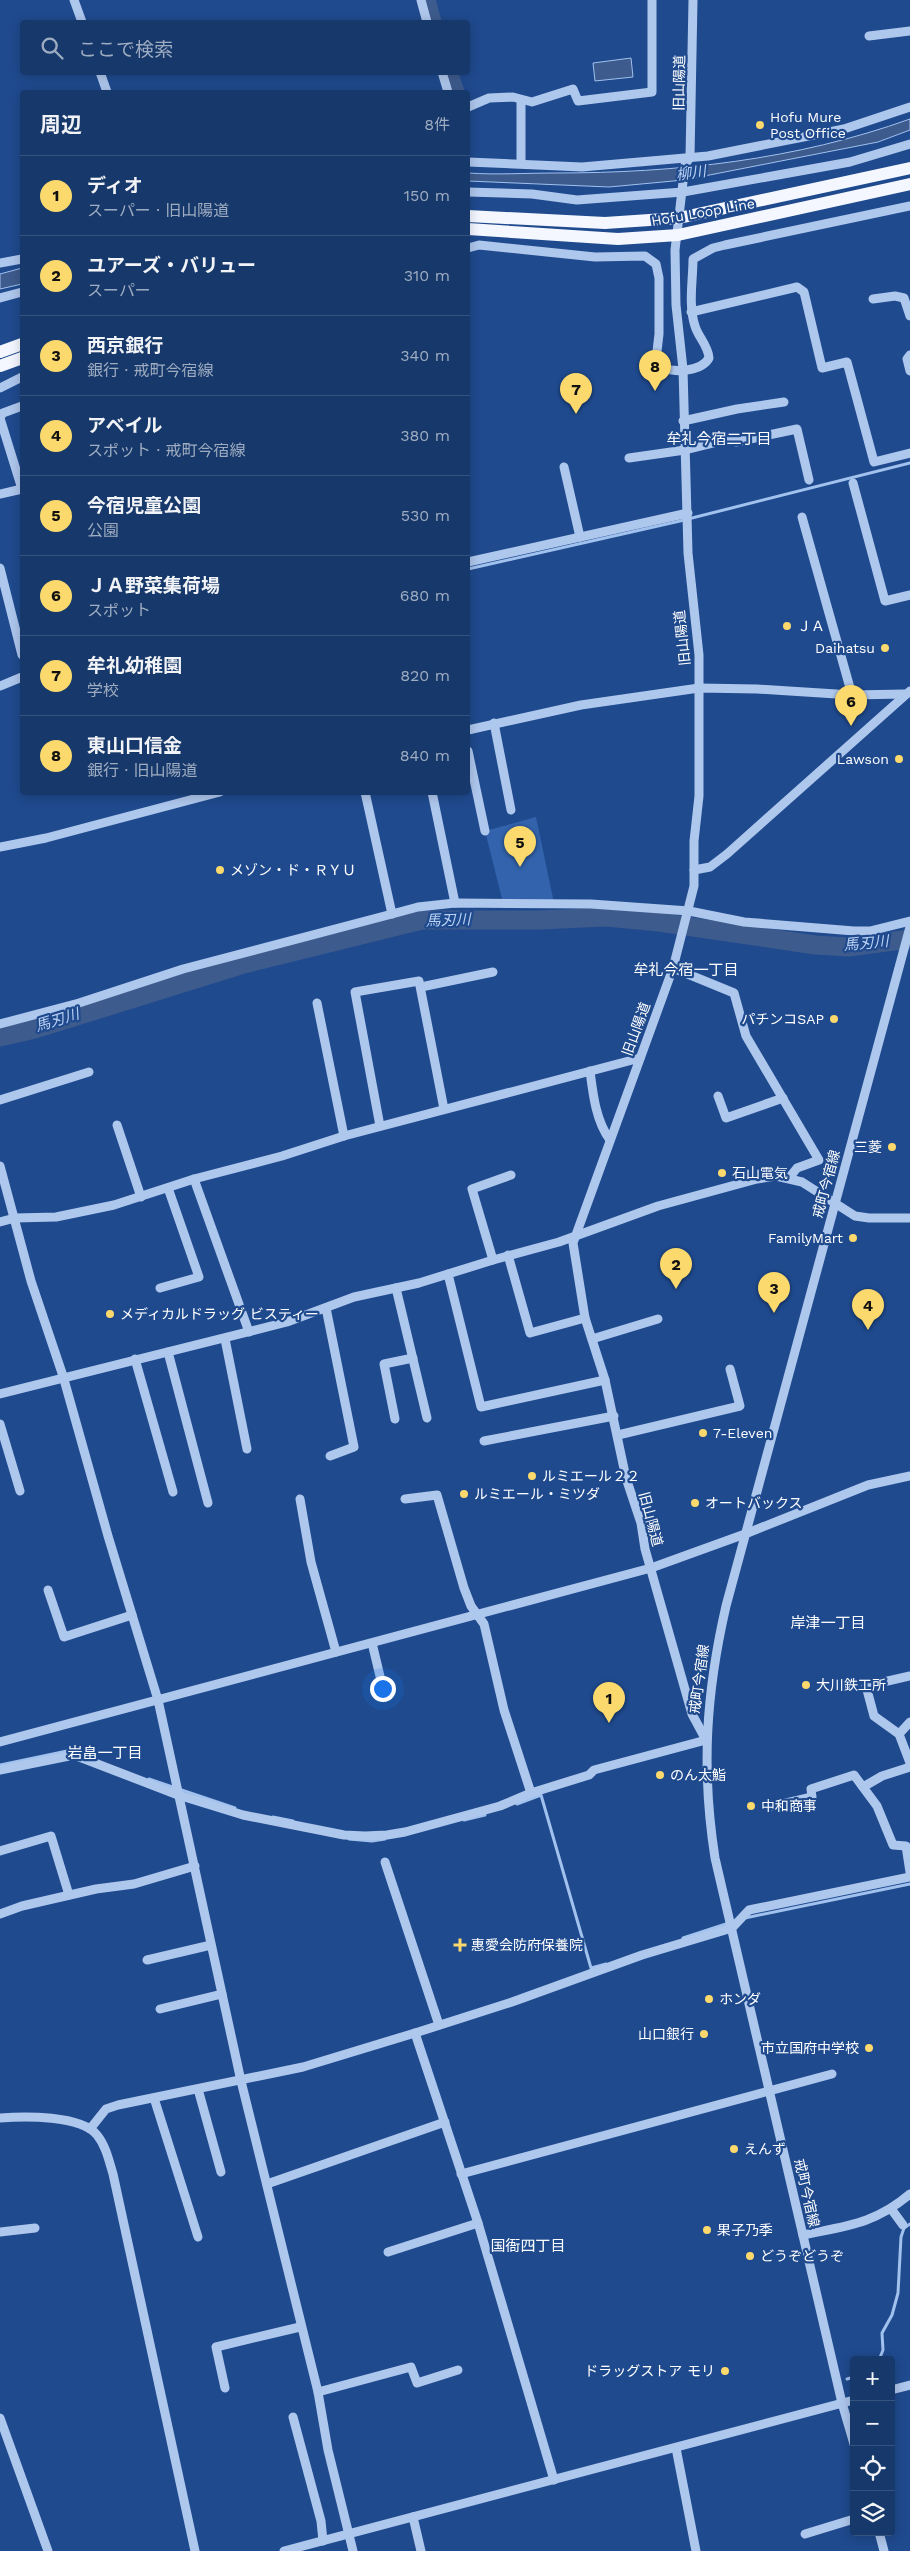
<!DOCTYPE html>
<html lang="ja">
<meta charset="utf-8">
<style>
:root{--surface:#17386a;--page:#203f70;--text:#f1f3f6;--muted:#9eacc1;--line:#36527e;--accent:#fbd96d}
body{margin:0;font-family:"Work Sans","Noto Sans JP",sans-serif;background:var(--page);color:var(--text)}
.controls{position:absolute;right:15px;bottom:15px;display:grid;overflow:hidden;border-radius:5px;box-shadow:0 2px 12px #0003}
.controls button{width:45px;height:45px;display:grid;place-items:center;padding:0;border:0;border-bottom:1px solid var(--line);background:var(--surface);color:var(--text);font:25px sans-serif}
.you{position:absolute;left:382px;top:1688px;width:18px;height:18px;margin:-12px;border:4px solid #fff;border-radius:50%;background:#1a73e8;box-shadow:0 0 0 8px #1a73e833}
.badge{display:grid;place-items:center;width:32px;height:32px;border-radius:50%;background:var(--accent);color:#111;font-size:16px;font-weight:700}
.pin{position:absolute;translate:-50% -41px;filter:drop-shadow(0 1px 2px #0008)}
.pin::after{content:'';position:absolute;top:26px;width:18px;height:15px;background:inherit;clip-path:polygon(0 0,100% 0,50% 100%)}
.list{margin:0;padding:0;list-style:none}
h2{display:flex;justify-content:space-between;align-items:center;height:65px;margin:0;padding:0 20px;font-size:21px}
h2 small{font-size:16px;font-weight:400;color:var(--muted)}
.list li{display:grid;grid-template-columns:32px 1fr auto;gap:15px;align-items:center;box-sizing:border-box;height:80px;padding:0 20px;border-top:1px solid var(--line)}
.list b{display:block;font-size:19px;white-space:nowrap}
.list p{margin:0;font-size:16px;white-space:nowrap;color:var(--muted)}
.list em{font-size:16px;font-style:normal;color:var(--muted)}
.icon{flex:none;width:28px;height:28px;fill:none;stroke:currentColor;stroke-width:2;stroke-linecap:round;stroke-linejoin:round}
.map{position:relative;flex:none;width:910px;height:2551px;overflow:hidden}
.search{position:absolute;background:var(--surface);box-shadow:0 2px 12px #0003;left:20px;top:20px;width:450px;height:55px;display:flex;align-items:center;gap:12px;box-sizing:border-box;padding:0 18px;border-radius:5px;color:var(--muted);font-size:19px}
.panel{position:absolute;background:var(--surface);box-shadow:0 2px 12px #0003;left:20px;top:90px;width:450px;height:705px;border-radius:5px}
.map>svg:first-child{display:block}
.green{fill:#3263ac}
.water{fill:#3d5b8d;stroke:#a1c1ee}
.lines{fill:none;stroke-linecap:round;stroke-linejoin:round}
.stream{stroke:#a1c1ee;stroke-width:3}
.river{stroke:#3d5b8d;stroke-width:19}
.minor{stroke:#aec7ed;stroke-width:9}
.major{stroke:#f4f7ff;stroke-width:12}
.poi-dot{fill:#fbd96d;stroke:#1f4a8e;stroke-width:2}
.labels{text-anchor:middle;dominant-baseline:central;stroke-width:4.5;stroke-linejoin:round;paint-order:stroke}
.street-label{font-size:14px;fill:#fff;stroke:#1f4a8e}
.poi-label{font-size:14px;fill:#fff;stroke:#1f4a8e;text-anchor:start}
.water-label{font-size:15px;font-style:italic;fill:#bad1f4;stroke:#1f4a8e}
.neighbourhood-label{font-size:15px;fill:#fff;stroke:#1f4a8e}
</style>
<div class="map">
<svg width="910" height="2551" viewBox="0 0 910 2551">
<rect width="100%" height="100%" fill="#1f4a8e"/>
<!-- green -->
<polygon class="green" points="536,817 554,903 503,903 485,831"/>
<!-- water -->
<g class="water">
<polygon points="631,58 633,77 595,81 593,63"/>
<path d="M910,119V130L878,142L684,180L609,187L468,181V173C496,175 526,173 555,173C676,173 796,160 910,119Z"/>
<polygon points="22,268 22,284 0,289 0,274"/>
</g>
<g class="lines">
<!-- stream -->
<g class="stream">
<polyline points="468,569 680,521 910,463"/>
<polyline points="0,1765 72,1750 77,1752"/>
<polyline points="149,1779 235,1808"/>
<polyline points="517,1804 541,1795 591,1968 606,1964"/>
<polyline points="273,1817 293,1821"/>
<polyline points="464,1820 485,1815"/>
<polyline points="349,1839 372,1841 385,1839"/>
<polyline points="745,1918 910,1884"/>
<polyline points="683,1938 729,1923"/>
<polyline points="879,2360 883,2350 882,2333 892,2315 898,2293 901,2237 904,2228 910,2224"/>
<polyline points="847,2379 854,2377"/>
</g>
<!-- river -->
<g class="river">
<polyline points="426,0 432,22"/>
<polyline points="448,72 455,92"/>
<polyline points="0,1037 35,1029 244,964 422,920 539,920 606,917 659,922 815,945 848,947 910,939"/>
</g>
<!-- minor -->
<g class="minor">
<polyline points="74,0 82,22"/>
<polyline points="421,0 427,22"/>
<polyline points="869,36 910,31"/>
<polyline points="100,72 107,92"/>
<polyline points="442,72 448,92"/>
<polyline points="468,107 489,98 513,97 532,102 573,89 578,101 652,92 652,0"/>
<polyline points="468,162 582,167 708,156 844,129 910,107"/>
<polyline points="521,163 521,101"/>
<polyline points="468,192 532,194 577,200 683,192 850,162 910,144"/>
<path d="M468,248L479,245L595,257L645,256L656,264L659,278V334L656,360L662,368C676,373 702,371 709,358C708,345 698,337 695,326C688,305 693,280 693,259L713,248L725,245L910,206"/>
<polyline points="0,263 22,259"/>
<polyline points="0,298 22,292"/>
<polyline points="873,299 895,296 904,298 910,316"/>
<polyline points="691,312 797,287 804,292 822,368 847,362 874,462 910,453"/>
<polyline points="910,355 907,359 910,371"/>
<polyline points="0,388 22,377"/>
<polyline points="0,417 3,413 22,406"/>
<polyline points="0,418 22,489"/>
<polyline points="683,421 737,409 784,402"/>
<polyline points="629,458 685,450 734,438 736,442 797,429 809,480"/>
<polyline points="564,467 580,537"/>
<polyline points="853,483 885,601 910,595"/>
<polyline points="0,494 22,489"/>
<polyline points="802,517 852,695"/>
<polyline points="468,562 688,513"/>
<polyline points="0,568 22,655"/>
<polyline points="0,686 22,677"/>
<polyline points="494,723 511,810"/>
<polyline points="468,730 581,705 699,688 757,689 852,695 905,694"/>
<polyline points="468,751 485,831"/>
<polyline points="365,792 392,914"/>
<polyline points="432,792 455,903"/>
<polyline points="0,847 46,838 220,792"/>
<polyline points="694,870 710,867 727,854 910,691"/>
<polyline points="673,968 734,993 746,1036 819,1160 797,1168 789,1178"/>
<polyline points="421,987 493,972"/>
<polyline points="317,1003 344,1136"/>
<polyline points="0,1024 79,1003 183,969 392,914 418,907 455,903 591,904 689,911 744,922 854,931 870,931 910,921"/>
<path d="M590,1071C593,1095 596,1121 610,1140"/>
<polyline points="718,1096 726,1118 783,1098"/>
<polyline points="0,1100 89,1072"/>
<polyline points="117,1125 141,1197"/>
<polyline points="380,1126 355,992 419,981 444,1109"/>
<polyline points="0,1166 31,1281 63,1376 108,1536 158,1700 241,2081 318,2392 328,2450 353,2551"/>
<polyline points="194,1179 249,1332"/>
<polyline points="0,1222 15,1218 56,1217 114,1205 194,1179 282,1156 344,1136 640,1058"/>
<polyline points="508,1255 530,1333 585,1318"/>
<polyline points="493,1260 472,1189 511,1175"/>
<polyline points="448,1274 481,1407 605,1380"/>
<polyline points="160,1288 199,1277 168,1188"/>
<polyline points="396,1288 427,1418"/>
<polyline points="326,1308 354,1447 330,1456"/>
<polyline points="225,1339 247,1449"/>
<polyline points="592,1339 658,1319"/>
<polyline points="168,1352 208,1503"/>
<polyline points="135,1359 173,1492"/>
<polyline points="0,1394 287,1322 354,1297 419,1283 493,1260 559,1242 658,1206 757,1179 776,1176 802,1182 855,1216 869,1218 910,1218"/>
<polyline points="395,1419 384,1364 413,1358"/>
<polyline points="0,1424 20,1491"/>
<polyline points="618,1435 740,1406 730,1369"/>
<polyline points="484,1441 614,1416"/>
<polyline points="300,1499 311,1562 336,1652"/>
<polyline points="405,1499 437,1495 464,1588 471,1606 484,1624 504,1710 531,1793"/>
<polyline points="48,1590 64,1637 132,1615"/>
<polyline points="372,1643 385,1697"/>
<polyline points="910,1676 866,1686 874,1716 899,1734 910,1763"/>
<polyline points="899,1734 910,1722"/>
<polyline points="0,1742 651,1568 745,1534 868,1485 910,1476"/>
<polyline points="0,1770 74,1755 178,1795 243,1815 344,1835 365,1836 387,1835 405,1832 500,1806 531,1793 589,1775 594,1770 706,1740 692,1714 645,1549 641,1523 626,1478 605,1380 585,1318 573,1243 673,968 694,886 694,841 699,796 699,655 688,553 683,369 676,305 675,250 685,165 690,157 693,0"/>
<polyline points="863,1787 882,1776 910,1767"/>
<polyline points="769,1807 812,1797 811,1789 854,1775 877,1806 893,1845 906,1846 910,1872"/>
<polyline points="0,1851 51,1836 69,1895"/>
<polyline points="385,1862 439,2025"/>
<polyline points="0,1914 22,1906 96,1889 134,1884 195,1866"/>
<polyline points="147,1960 211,1945"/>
<polyline points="160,2009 222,1994"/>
<polyline points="415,2033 478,2223 554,2480"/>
<polyline points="198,2089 221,2172"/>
<polyline points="154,2098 198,2237"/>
<path d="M0,2118C24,2116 81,2115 97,2135C106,2146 109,2161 113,2174L195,2551"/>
<polyline points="90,2129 106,2109 118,2105 303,2067 415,2033 512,2002 642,1955 732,1928 749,1910 910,1877"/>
<polyline points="461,2174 832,2074"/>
<polyline points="267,2184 445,2122"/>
<polyline points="892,2210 903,2225"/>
<polyline points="0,2232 35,2228"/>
<path d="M803,2235C846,2226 875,2224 910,2194"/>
<polyline points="388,2252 478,2223"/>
<polyline points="225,2388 216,2347 300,2327"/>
<polyline points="891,2390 910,2385"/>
<polyline points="318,2392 411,2367 417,2383 458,2370"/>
<polyline points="293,2417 321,2521 323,2541"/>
<polyline points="0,2418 48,2551"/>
<path d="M854,2444L842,2403L715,1858C701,1769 706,1693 726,1606L910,927"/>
<polyline points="676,2448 696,2551"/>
<polyline points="413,2517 421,2551"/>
<polyline points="879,2532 884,2551"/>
<polyline points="805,2534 854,2519"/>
<polyline points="284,2551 854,2400"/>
</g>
<!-- major -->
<g class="major">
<polyline points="468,216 605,223 679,218 910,168"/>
<polyline points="468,229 618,239 678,235 910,184"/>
<polyline points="0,352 22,344"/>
<polyline points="0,366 22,358"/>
</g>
</g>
<!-- markers -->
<g class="poi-dot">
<circle cx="760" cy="125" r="5"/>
<circle cx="787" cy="626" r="5"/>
<circle cx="885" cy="648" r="5"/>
<circle cx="899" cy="759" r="5"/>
<circle cx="220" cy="870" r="5"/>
<circle cx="834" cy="1019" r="5"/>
<circle cx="892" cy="1147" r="5"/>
<circle cx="722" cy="1173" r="5"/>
<circle cx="853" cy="1238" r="5"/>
<circle cx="110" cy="1314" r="5"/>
<circle cx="703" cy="1433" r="5"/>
<circle cx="532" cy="1476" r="5"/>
<circle cx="464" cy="1494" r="5"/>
<circle cx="695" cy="1503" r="5"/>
<circle cx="806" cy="1685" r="5"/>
<circle cx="660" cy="1775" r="5"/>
<circle cx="751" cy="1806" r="5"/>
<path d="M457.5 1937.5h5v5h5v5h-5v5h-5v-5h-5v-5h5z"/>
<circle cx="709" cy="1999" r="5"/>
<circle cx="704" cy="2034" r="5"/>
<circle cx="869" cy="2048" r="5"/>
<circle cx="734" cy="2149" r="5"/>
<circle cx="707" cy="2230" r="5"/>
<circle cx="750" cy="2256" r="5"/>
<circle cx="725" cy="2371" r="5"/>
</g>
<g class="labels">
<!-- street labels -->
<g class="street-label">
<text transform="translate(679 83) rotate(-89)">旧山陽道</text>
<text transform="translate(703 212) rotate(-10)">Hofu Loop Line</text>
<text transform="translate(682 638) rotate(-96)">旧山陽道</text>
<text transform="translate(636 1029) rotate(-70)">旧山陽道</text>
<text transform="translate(826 1184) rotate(-75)">戒町今宿線</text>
<text transform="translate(651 1519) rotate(75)">旧山陽道</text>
<text transform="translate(699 1679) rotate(-82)">戒町今宿線</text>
<text transform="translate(807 2193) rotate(77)">戒町今宿線</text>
</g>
<!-- poi labels -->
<g class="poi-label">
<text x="770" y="117">Hofu Mure<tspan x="770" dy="16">Post Office</tspan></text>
<text x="797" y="626">ＪＡ</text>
<text x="875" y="648" text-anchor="end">Daihatsu</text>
<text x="889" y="759" text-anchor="end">Lawson</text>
<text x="230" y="870">メゾン・ド・ＲＹＵ</text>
<text x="824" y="1019" text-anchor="end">パチンコSAP</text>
<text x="882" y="1147" text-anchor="end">三菱</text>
<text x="732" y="1173">石山電気</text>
<text x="843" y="1238" text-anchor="end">FamilyMart</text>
<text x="120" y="1314">メディカルドラッグ ビスティー</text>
<text x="713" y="1433">7-Eleven</text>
<text x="542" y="1476">ルミエール２２</text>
<text x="474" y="1494">ルミエール・ミツダ</text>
<text x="705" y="1503">オートバックス</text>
<text x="816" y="1685">大川鉄工所</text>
<text x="670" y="1775">のん太鮨</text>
<text x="761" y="1806">中和商事</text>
<text x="471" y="1945">惠愛会防府保養院</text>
<text x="719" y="1999">ホンダ</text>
<text x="694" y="2034" text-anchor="end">山口銀行</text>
<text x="859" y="2048" text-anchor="end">市立国府中学校</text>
<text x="744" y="2149">えんず</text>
<text x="717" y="2230">果子乃季</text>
<text x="760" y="2256">どうぞどうぞ</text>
<text x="715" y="2371" text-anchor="end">ドラッグストア モリ</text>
</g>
<!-- water labels -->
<g class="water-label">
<text transform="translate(691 173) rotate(-8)">柳川</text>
<text transform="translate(448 920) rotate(-2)">馬刃川</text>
<text transform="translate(866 943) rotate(-5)">馬刃川</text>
<text transform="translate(57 1020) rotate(-17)">馬刃川</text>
</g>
<!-- neighbourhood labels -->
<g class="neighbourhood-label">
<text x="719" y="439">牟礼今宿二丁目</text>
<text x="686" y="970">牟礼今宿一丁目</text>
<text x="828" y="1623">岸津一丁目</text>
<text x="105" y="1753">岩畠一丁目</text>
<text x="528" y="2246">国衙四丁目</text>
</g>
</g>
</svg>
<div class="controls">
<button>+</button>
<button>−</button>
<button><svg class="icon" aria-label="locate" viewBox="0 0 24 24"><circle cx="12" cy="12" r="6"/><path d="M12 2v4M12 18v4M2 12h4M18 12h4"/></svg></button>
<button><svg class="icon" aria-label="layers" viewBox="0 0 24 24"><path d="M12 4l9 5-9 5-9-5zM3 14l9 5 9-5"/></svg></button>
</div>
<div class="you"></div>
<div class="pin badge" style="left:609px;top:1723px">1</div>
<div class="pin badge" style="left:676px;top:1289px">2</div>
<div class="pin badge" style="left:774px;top:1313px">3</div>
<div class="pin badge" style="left:868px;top:1330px">4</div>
<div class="pin badge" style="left:520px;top:867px">5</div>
<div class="pin badge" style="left:851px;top:726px">6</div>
<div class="pin badge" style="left:576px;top:414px">7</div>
<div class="pin badge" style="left:655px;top:391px">8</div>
<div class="search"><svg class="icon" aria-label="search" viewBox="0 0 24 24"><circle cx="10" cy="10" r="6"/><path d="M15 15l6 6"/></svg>ここで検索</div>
<section class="panel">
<h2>周辺<small>8件</small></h2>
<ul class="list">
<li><span class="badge">1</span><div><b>ディオ</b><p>スーパー · 旧山陽道</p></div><em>150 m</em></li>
<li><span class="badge">2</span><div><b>ユアーズ・バリュー</b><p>スーパー</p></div><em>310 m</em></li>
<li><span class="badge">3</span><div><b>西京銀行</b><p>銀行 · 戒町今宿線</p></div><em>340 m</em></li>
<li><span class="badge">4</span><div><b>アベイル</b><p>スポット · 戒町今宿線</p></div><em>380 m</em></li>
<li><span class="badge">5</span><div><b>今宿児童公園</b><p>公園</p></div><em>530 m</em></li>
<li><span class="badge">6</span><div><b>ＪＡ野菜集荷場</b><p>スポット</p></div><em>680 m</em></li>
<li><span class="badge">7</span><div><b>牟礼幼稚園</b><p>学校</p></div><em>820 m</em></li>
<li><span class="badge">8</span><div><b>東山口信金</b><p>銀行 · 旧山陽道</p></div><em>840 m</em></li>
</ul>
</section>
</div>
